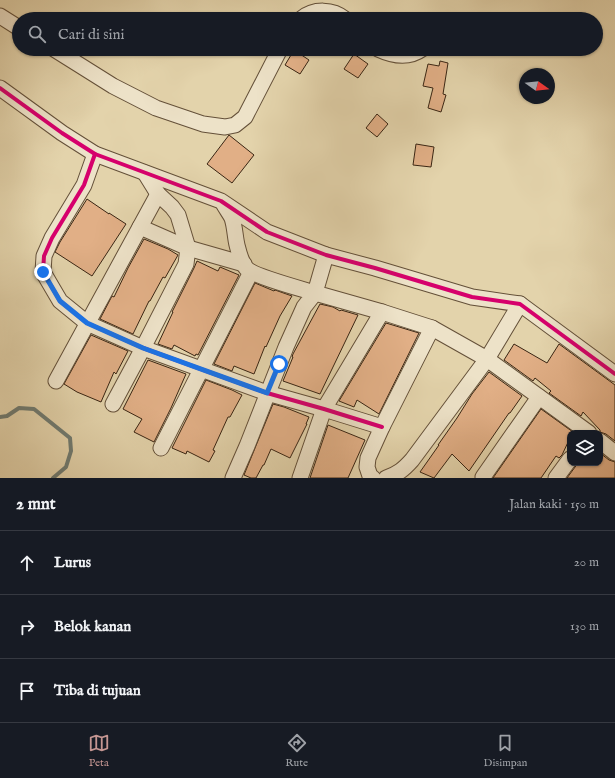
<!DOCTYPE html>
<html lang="id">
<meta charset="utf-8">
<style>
:root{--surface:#171b24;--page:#20242c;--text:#f1f3f6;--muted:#9ea1a6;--line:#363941;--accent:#c59692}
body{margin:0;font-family:"IM FELL English",serif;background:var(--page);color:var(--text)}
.controls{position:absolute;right:12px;bottom:12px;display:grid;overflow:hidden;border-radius:8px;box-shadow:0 1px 3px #0004}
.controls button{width:36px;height:36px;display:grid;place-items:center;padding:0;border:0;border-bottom:1px solid var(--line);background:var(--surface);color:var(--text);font:20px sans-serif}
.compass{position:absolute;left:519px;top:68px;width:36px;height:36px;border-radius:50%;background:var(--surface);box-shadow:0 1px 3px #0004;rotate:105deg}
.stop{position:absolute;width:12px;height:12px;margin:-9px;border:3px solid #1a73e8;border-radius:50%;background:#fff}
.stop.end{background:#1a73e8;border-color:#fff;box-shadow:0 1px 4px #0008}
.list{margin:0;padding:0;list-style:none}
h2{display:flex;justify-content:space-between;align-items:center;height:52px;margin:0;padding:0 16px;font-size:17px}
h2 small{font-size:13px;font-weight:400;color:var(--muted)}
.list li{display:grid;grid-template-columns:26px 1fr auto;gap:12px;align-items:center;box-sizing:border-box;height:64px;padding:0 16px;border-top:1px solid var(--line)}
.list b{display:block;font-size:15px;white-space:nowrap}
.list em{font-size:13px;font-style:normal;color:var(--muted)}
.icon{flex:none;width:22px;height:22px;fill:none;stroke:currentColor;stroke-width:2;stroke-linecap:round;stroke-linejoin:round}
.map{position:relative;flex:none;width:615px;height:478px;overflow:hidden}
.search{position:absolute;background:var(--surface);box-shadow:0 1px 3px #0004;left:12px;right:12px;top:12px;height:44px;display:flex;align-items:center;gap:10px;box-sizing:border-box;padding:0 14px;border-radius:22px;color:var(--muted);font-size:15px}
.sheet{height:244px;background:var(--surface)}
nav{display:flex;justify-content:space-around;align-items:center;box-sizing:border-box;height:56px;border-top:1px solid var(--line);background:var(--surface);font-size:11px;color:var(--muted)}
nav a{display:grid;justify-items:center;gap:2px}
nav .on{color:var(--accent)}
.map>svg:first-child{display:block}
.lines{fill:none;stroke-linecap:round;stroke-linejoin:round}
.stream{stroke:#717c72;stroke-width:4}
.building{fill:#e1af86;stroke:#392513}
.minor-casing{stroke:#645039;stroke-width:17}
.minor{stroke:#ede2c8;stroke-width:15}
.cycleway-casing{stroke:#ede2c8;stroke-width:6}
.cycleway{stroke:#d6006c;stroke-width:4}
.route{stroke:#1a73e8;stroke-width:5}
</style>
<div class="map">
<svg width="615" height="478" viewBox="0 0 615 478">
<rect width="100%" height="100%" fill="#e3d3ab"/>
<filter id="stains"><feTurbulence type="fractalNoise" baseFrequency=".005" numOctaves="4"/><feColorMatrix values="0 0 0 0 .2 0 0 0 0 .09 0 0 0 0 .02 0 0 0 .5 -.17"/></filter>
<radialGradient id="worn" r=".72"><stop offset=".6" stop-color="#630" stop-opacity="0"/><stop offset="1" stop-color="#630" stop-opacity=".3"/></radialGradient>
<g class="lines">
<!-- stream -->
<polyline class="stream" points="0,417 7,416 19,408 34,409 70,438 71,451 66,467 53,478"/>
</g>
<!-- building -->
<g class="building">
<polygon points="294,50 309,60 300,74 285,65"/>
<polygon points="354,54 368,64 358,78 344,69"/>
<polygon points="440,61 448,63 443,94 446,95 441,112 428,108 433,88 423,86 428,64 439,66"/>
<polygon points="377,114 388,124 377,137 366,128"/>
<polygon points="229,135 254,155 232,183 207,164"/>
<polygon points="416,144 434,147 431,167 413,165"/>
<polygon points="87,199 109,214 109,213 126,224 92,276 55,252 60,242"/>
<polygon points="144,239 168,249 178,255 165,278 163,277 150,301 149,301 133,334 100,319 112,296 114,297 128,268"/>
<polygon points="197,261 218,271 220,267 239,275 198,355 196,354 195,356 174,345 172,349 158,344 173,312 172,312 194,268"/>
<polygon points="255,283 274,291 275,290 292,296 280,316 266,347 265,346 254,374 234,366 232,371 214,364"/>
<polygon points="320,304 333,307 340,311 341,310 358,315 320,394 283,381 293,357 292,357 293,354"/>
<polygon points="386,323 419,333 379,414 357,400 354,407 339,401"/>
<polygon points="91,335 128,351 116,374 114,372 101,402 77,392 64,384"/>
<polygon points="514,344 547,363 559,344 615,385 615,441 606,434 600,432 600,430 583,412 581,416 549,393 551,391 535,378 533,381 504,360"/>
<polygon points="148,360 186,374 171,408 154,442 134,432 142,419 123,409"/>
<polygon points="489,372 522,396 510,413 509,413 469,471 452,454 434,478 420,472 439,445 438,445 457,418 472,394"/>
<polygon points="206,380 232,390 242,395 230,417 228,417 213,450 215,451 209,462 187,451 186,454 172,448"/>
<polygon points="273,404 284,407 309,417 306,424 307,424 290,458 271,449 264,465 263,465 256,478 251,478 244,475"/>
<polygon points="541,409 573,432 570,433 570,438 562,455 559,458 556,456 541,478 493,478"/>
<polygon points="328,425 365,440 348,478 310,478"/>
<polygon points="600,453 609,460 615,462 615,478 567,478 578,463 600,463"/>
</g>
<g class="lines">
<!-- minor casing -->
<g class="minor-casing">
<g id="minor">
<polyline points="0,16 19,28"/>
<path d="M301,19C314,8 333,9 345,19"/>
<polyline points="54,49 113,86 156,108 203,124 225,127 235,125 245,117 280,49"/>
<path d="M378,49C393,56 408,59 422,49"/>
<polyline points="0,88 62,133 95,154 221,201 267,232 326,255 375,268 472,297 520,304 615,374"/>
<polyline points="95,154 84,185 52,238 44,256 43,272 60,301 87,323 143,348 267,393 324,409 382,427"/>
<path d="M224,205C227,210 230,214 232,218C235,227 235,237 237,245C239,253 241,262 246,268C253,276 302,289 315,293L304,307L286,347L247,446L233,478"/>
<polyline points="140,227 188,248 244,264"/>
<polyline points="326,255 315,293 382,312 432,328 487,359 589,433"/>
<polyline points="56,381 158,194"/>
<polyline points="113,404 143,348 186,264 188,248 178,215 172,207 158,194 145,173"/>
<polyline points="600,441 615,453"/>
<polyline points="161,448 251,272"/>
<polyline points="483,477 539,397"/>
<polyline points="300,478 324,409 382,312"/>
<polyline points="373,478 370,476 367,467 368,458 382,427 432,328"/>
<path d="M386,478C398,474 404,469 412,460L487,359L520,304"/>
<polyline points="556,478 570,459"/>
</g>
</g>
<!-- minor -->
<use href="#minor" class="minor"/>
<!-- cycleway casing -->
<g class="cycleway-casing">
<g id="cycleway">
<polyline points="0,88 62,133 95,154 221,201 267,232 326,255 375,268 472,297 520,304 615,374"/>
<polyline points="95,154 84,185 52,238 44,256 43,272 60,301 87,323 143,348 267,393 324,409 382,427"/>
</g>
</g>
<!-- cycleway -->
<use href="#cycleway" class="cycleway"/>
</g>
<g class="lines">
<!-- route -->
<polyline class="route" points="43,272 60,301 87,323 143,348 267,393 279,364"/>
</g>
<rect width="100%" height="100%" filter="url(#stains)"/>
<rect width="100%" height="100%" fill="url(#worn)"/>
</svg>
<div class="controls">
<button><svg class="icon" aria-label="layers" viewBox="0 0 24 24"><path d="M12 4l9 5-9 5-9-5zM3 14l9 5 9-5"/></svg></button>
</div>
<svg class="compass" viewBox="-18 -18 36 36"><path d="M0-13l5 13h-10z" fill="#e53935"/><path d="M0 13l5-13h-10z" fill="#9ea1a6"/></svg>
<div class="stop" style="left:279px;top:364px"></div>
<div class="stop end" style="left:43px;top:272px"></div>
<div class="search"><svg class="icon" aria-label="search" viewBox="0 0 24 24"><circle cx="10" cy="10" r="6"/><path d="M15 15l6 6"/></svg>Cari di sini</div>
</div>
<section class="sheet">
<h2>2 mnt<small>Jalan kaki · 150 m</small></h2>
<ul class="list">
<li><svg class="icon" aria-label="ahead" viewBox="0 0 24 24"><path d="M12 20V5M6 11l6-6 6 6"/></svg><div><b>Lurus</b></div><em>20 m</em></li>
<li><svg class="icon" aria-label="right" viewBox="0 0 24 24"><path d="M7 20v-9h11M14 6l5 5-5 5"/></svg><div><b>Belok kanan</b></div><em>130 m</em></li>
<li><svg class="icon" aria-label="arrive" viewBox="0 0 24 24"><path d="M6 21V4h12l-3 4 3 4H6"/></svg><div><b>Tiba di tujuan</b></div></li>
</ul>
</section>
<nav>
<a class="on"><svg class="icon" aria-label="map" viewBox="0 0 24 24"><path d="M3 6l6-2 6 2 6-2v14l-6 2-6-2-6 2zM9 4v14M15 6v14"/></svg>Peta</a>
<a><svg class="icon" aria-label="directions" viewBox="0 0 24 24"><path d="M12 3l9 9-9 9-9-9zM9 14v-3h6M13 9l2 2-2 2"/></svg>Rute</a>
<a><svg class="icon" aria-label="saved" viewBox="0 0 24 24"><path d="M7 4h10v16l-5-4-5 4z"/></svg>Disimpan</a>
</nav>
